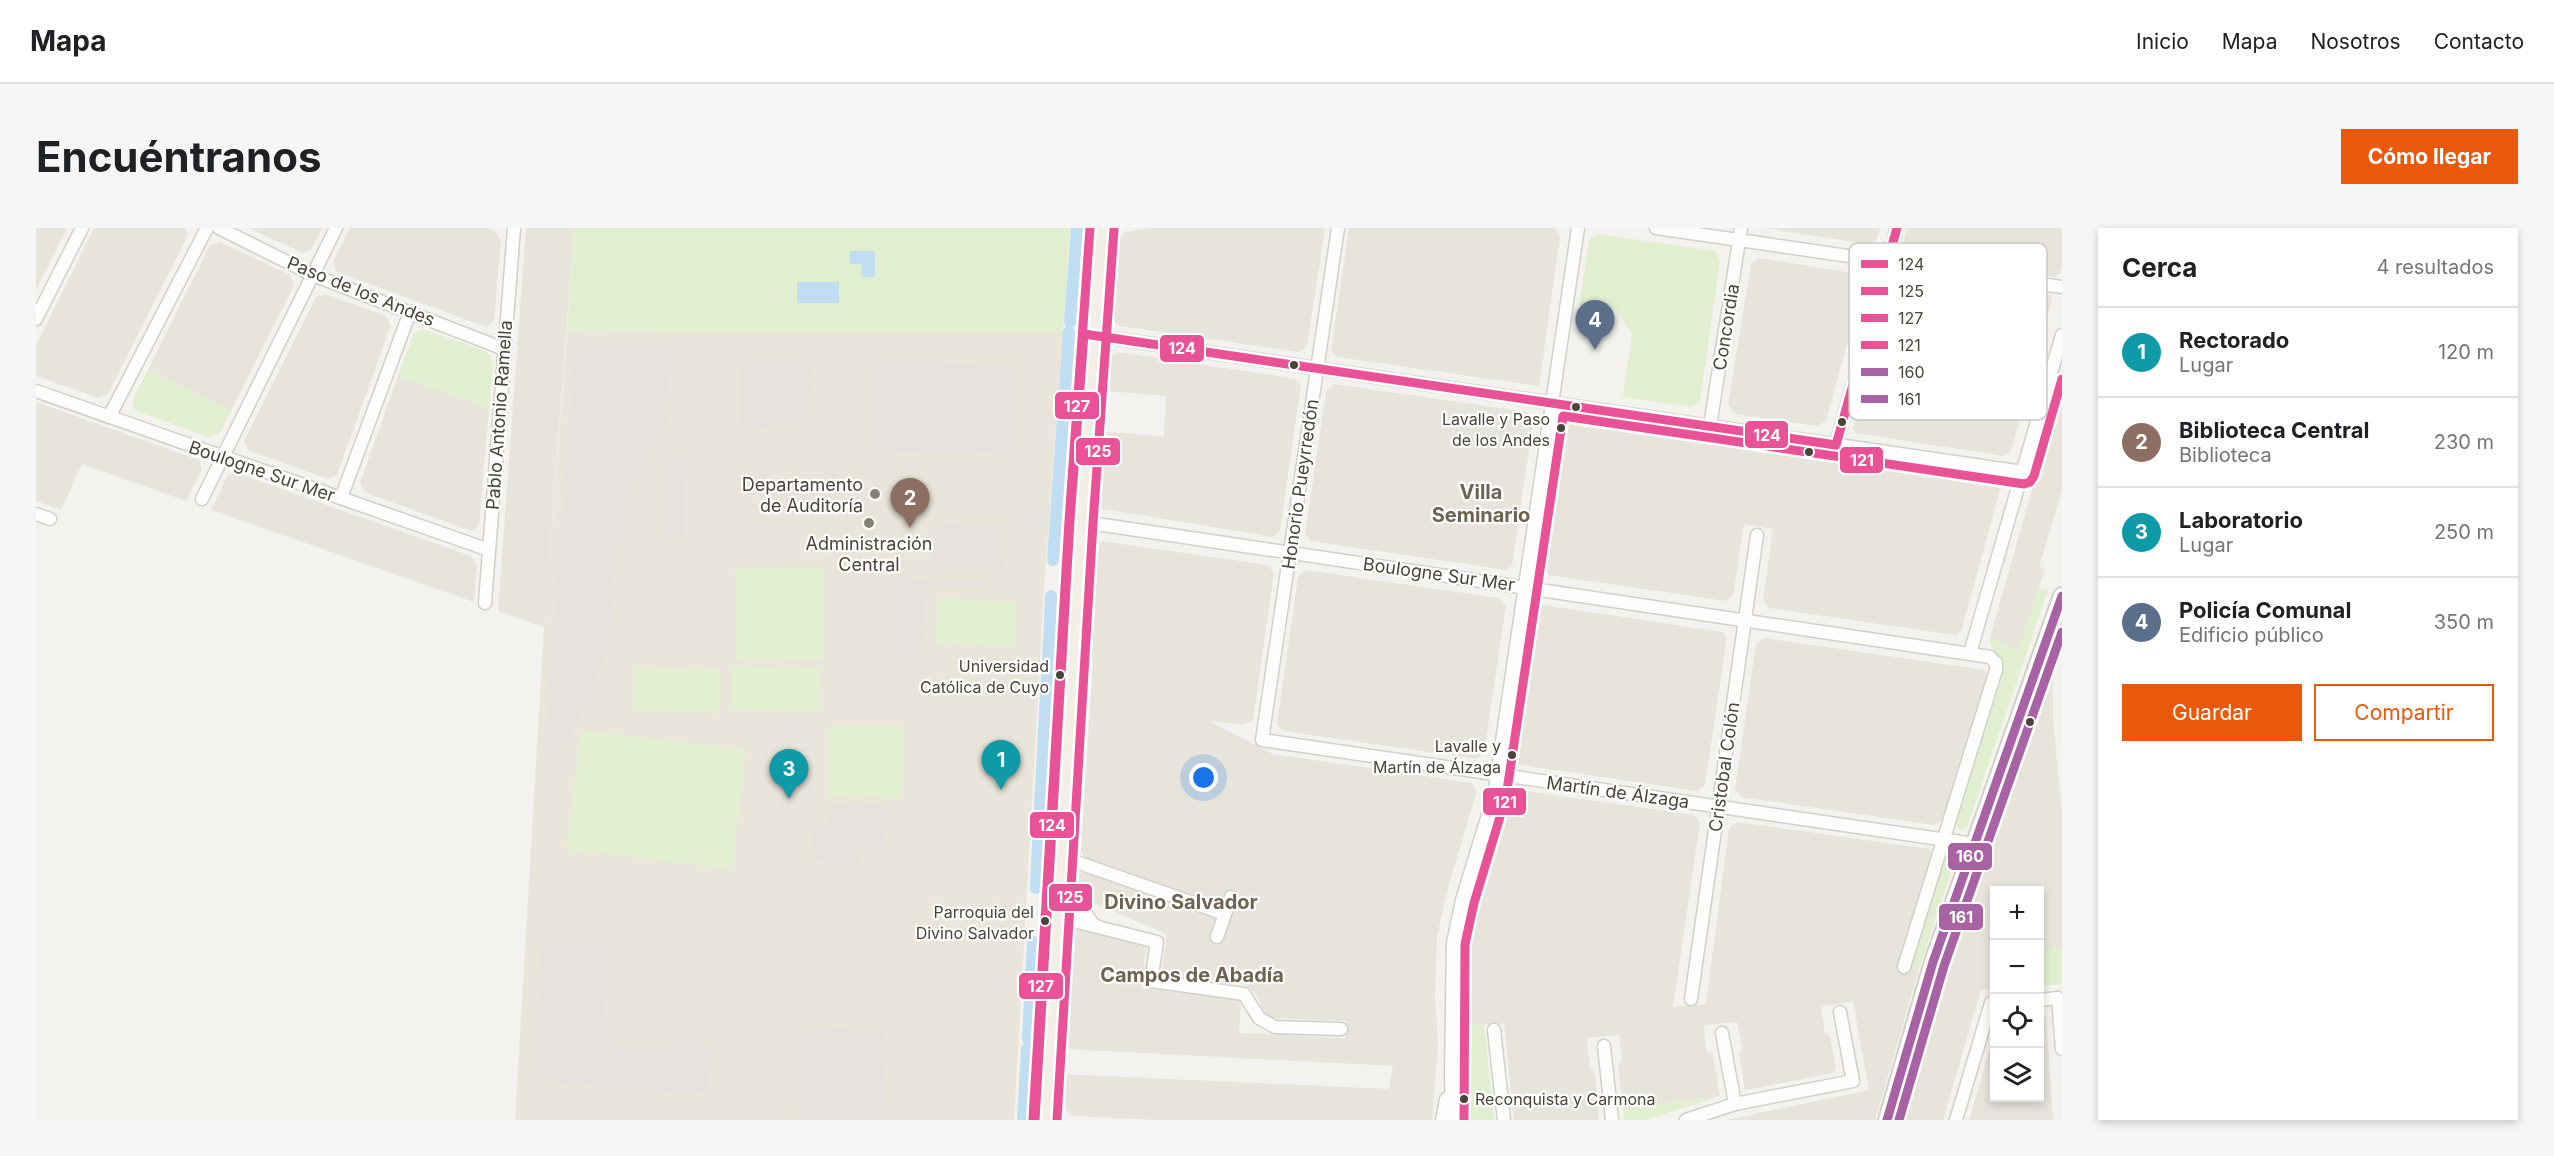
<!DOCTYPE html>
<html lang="es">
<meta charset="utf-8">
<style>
:root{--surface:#fff;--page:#f6f6f6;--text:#202124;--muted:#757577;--line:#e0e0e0;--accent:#ea580c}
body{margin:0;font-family:Inter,sans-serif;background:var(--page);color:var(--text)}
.controls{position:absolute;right:18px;bottom:18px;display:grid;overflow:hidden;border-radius:0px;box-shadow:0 3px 9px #0003}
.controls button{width:54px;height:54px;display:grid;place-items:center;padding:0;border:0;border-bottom:2px solid var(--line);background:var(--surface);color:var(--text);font:30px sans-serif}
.you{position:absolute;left:1168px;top:550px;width:21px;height:21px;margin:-15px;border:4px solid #fff;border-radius:50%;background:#1a73e8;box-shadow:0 0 0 9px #1a73e833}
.badge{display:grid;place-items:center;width:39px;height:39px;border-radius:50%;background:var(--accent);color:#fff;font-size:20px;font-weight:700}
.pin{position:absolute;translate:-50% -50px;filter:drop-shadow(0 2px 3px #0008)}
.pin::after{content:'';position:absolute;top:32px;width:21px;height:18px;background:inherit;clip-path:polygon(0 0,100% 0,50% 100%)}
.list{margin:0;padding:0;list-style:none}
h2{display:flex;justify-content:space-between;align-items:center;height:78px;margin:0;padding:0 24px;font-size:26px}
h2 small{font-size:20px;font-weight:400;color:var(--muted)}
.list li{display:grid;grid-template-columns:39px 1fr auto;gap:18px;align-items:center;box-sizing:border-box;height:90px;padding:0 24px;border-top:2px solid var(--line)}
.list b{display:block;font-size:22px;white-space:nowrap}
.list p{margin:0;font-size:20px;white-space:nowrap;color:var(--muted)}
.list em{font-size:20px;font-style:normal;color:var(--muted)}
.actions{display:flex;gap:12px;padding:18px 24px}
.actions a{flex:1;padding:14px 0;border:2px solid var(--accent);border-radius:0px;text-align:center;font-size:21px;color:var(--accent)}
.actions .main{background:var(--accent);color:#fff}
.icon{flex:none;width:33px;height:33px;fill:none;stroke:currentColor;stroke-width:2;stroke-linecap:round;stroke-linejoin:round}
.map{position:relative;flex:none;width:2026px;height:892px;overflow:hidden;border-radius:0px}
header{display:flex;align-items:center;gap:36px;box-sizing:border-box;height:84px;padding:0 30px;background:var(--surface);border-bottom:2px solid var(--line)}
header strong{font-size:28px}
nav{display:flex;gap:33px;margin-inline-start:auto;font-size:21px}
.intro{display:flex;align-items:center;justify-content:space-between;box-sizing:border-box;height:144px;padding:0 36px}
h1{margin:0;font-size:42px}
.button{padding:15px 27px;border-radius:0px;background:var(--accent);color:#fff;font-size:21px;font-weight:700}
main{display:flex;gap:36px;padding:0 36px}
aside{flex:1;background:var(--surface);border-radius:0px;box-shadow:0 3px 9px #0003}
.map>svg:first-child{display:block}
.residential{fill:#e7e4dc}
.education{fill:#eae5da}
.green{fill:#e1eecf}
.parking{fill:#e6e3df}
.water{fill:#c0ddf1}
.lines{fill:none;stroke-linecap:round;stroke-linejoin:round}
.canal{stroke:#c0ddf1;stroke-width:12}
.minor-casing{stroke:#d2d0cb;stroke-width:15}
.tertiary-casing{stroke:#d2d0cb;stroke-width:20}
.primary-casing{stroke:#d6cebb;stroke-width:22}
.minor{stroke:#fdfdfc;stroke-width:12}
.tertiary{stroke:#fdfdfc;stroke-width:16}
.primary{stroke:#f2efe6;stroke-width:20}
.bus-1-casing{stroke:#fff;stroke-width:14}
.bus-2-casing{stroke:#fff;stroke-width:14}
.bus-3-casing{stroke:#fff;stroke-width:14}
.bus-4-casing{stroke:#fff;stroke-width:14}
.bus-5-casing{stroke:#fff;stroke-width:14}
.bus-6-casing{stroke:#fff;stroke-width:14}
.bus-1{stroke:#e95297;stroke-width:9}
.bus-2{stroke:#e95297;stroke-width:9}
.bus-3{stroke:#e95297;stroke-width:9}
.bus-4{stroke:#e95297;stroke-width:9}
.bus-5{stroke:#a863a4;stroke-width:9}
.bus-6{stroke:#a863a4;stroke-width:9}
.bus-dot{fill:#4b4439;stroke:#fff;stroke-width:2}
.poi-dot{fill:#868178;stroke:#fff;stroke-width:2}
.labels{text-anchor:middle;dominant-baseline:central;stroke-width:4.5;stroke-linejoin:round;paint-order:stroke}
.bus-label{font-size:16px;fill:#4b4439;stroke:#fff;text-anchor:end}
.street-label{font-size:18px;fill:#4b4439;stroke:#fff}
.poi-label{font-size:18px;fill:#4b4439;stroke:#fff;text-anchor:end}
.neighbourhood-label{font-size:20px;font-weight:bold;fill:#6e6250;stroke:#fff}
.key{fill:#fff;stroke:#c9c7c4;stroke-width:1.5}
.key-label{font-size:16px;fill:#4b4439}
.line-badge{stroke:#fff;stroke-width:2}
.badge-label{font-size:16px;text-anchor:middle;font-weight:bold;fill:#fff}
</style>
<header>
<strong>Mapa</strong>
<nav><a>Inicio</a><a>Mapa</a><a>Nosotros</a><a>Contacto</a></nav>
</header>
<div class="intro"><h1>Encuéntranos</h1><a class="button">Cómo llegar</a></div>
<main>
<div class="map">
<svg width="2026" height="892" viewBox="0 0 2026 892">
<rect width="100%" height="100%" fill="#f4f2ee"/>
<!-- residential -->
<g class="residential">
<polygon points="0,0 31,0 0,62"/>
<polygon points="58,0 149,0 152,7 72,166 63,170 0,148 0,118"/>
<polygon points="213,0 286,0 275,22 266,25"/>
<polygon points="314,0 451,0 459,3 465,12 458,93 450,99 301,44 297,34"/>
<polygon points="490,0 538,0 508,399 462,383"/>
<polygon points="1113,0 1289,0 1271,118 1263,124 1083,98 1077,92 1082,10 1089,4"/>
<polygon points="1313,0 1518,0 1524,8 1503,158 1301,129 1295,123"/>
<polygon points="1728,0 1844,0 1841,11 1832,16"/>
<polygon points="1871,0 2026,0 2026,40 2024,45 2019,49 1868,27 1865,22"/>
<polygon points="184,14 254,47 258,57 195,183 112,142 174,17"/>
<polygon points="1723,30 1830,47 1790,193 1781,198 1700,186 1692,177 1715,36"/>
<polygon points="1864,46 2014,67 2016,72 1975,223 1968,228 1819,205 1817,200 1859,49"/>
<polygon points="289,66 350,88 355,97 301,247 292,251 212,222 208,213 280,69"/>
<polygon points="1082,124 1260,151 1265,156 1244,303 1237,309 1066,281 1063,276 1068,204 1128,208 1130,168 1071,163 1074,130"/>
<polygon points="362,148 453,180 443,297 435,303 328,264 324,255"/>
<polygon points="2026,155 2026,262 2003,339 2009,341 1983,423 1954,410"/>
<polygon points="1298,156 1492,184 1497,192 1476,338 1470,342 1275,313 1269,305 1274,273 1290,163"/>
<polygon points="0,174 163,232 166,241 150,273 46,236 25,282 0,273"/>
<polygon points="1535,190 1966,255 1925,404 1919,407 1733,380 1727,372 1737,301 1708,296 1697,368 1690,373 1513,347 1506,340 1527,196"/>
<polygon points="200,245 435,328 441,337 438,374 175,282 191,248"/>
<polygon points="1065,313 1232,337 1238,345 1217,492 1208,497 1173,493 1237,526 1436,555 1441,563 1411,663 1401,709 1399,768 1402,816 1396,892 1122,892 1037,888 1029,881 1030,871 1025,870 1026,846 1353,861 1357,838 1032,821 1036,751 1032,750 1034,722 1038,722 1040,701 1110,718 1105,760 1202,772 1205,776 1203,805 1309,810 1311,793 1237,790 1227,784 1221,767 1210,757 1125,746 1131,706 1042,668 1043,647 1048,643 1181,691 1175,708 1186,713 1201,670 1190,666 1186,678 1049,630 1045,623 1057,434 1053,432 1060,316"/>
<polygon points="1270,342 1463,370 1470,378 1448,525 1441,531 1246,503 1241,495 1262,349"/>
<polygon points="1507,377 1686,404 1691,409 1669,557 1661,563 1484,537 1478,529 1483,496 1500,383"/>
<polygon points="1728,410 1948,442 1951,446 1908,592 1898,597 1705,569 1699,561 1720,416"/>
<polygon points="2007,441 2017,443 2017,493 2026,583 2026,719 2004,723 2004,662 1958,662 1958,761 1945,762 1907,892 1861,892 1905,739"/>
<polygon points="1483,562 1658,587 1664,595 1637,779 1670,776 1693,600 1701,594 1894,621 1897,627 1860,742 1884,738 1839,892 1691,892 1833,862 1817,773 1785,779 1789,805 1794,808 1800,840 1797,845 1709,862 1703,825 1706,820 1701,794 1668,797 1670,823 1677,826 1684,868 1587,881 1582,837 1586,832 1583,807 1551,810 1554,840 1559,844 1563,892 1478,892 1468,796 1434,797 1432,742 1436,704 1450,647 1474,567"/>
<polygon points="2004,783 2010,789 2017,892 1933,892 1958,806 1958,870 2004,870"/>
</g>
<!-- education -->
<polygon class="education" points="531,104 1027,105 1008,360 978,892 479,892 508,399"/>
<!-- green -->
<g class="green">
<polygon points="538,0 1034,0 1027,105 531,104"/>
<polygon points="1561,6 1679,23 1684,32 1664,173 1656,179 1587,169 1596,105 1580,82 1543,78 1553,12"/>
<polygon points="387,101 451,124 457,133 453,180 362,148 378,105"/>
<polygon points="112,142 195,183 184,205 173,209 100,183 96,174"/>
<polygon points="787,339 788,432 700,433 699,340"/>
<path d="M2003,361L2012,362L1931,599L1925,603L1921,600L1920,596L1967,446C1967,429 1953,422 1954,410L1983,423Z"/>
<polygon points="902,370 981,374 979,419 899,415"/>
<polygon points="696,438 783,440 782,484 695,482"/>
<polygon points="599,439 685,441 684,485 597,483"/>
<polygon points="791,499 868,499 866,570 791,568"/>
<polygon points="545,502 710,522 696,641 530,621"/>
<polygon points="1917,623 1920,629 1884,738 1873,740 1910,624"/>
<polygon points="2026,719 2026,756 2004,758 2004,723"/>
<polygon points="1448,796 1458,892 1429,892 1435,815 1434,797"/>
<polygon points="1684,868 1609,892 1588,892 1587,881"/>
</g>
<!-- parking -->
<g class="parking">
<polygon points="557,117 635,117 631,199 597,257 579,332 570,427 529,522 508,522 538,132 544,122"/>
<polygon points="704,133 775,133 776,197 704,200"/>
<polygon points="838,133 981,136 979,226 836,222"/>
<polygon points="627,228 650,228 649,308 626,308"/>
<polygon points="899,294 969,297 967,341 897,338"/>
<polygon points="859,350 950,353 950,361 890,360 888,416 883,422 881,433 873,433 869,428 860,428"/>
<polygon points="792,574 849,578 846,620 825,619 823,636 776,633 778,601 790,602"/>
<polygon points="506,714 573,717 568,804 573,811 584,817 601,821 641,822 643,811 675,815 673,866 498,853"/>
<polygon points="764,799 849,803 844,892 762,892"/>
</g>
<!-- water -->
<g class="water">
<polygon points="814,23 839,23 839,49 825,49 826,36 814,36"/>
<rect x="761" y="54" width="42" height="21"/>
</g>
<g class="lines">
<!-- canal -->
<g class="canal">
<polyline points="1034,94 1041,0"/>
<polyline points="1017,332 1033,104"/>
<polyline points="1012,438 1015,368"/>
<polyline points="1004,580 1011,447"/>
<polyline points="1000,660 1003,595"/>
<polyline points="992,811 997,714"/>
<polyline points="987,892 991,821"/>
</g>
<!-- minor casing -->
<g class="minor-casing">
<g id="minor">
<polyline points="183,0 277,47 468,121"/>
<polyline points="1302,0 1226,512 1938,616"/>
<polyline points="1620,0 2026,59"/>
<polyline points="0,91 46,0"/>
<polyline points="1048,106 1987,244"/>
<polyline points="0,163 453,322"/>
<polyline points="73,189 171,0"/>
<polyline points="1674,198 1705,0"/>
<polyline points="1800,217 1861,0"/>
<polyline points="305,270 374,84"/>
<polyline points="166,271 300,0"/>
<polyline points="0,286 14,291"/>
<polyline points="1034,292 1954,429 1960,435 1960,442 1868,739"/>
<polyline points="449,375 478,0"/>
<polyline points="1934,425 2026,107"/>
<polyline points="1026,629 1189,686"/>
<polyline points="1023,677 1050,686 1057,696 1061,698"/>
<polyline points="1022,689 1121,714 1115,753 1208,766 1223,790 1239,799 1305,801"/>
<polyline points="1181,709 1195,669"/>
<polyline points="1655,771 1721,307"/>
<polyline points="2004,772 2022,770 2026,821"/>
<polyline points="1458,802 1468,892"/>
<polyline points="1686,805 1699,876"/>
<polyline points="1568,818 1576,892"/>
<polyline points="1406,892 1410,871"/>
<polyline points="1416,892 1415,846 1417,715 1426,672 1458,567 1542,0"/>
<polyline points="1650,892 1699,876 1817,853 1804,784"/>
<polyline points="1920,892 1955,775 1958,775"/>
</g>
</g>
<!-- tertiary casing -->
<g class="tertiary-casing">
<polyline id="tertiary" points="1851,892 1897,734 2026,368"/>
</g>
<!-- primary casing -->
<g class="primary-casing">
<polyline id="primary" points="1009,892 1045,294 1066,0"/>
</g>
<!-- minor -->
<use href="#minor" class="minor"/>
<!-- tertiary -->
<use href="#tertiary" class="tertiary"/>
<!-- primary -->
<use href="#primary" class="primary"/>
<!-- bus-1 casing -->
<g class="bus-1-casing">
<polyline id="bus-1" points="999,892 1034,292 1048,106 1800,217 1861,0"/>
</g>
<!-- bus-2 casing -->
<g class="bus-2-casing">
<polyline id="bus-2" points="1021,892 1057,295 1078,1"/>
</g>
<!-- bus-3 casing -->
<g class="bus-3-casing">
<polyline id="bus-3" points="997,891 1033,293 1054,0"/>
</g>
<!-- bus-4 casing -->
<g class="bus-4-casing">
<polyline id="bus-4" points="1428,892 1429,716 1438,675 1470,569 1527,188 1988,256 1994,254 1998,248 2026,151"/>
</g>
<!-- bus-5 casing -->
<g class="bus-5-casing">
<polyline id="bus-5" points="1851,892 1897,734 2026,368"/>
</g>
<!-- bus-6 casing -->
<g class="bus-6-casing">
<polyline id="bus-6" points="1863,892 1908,738 2026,404"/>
</g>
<!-- bus-1 -->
<use href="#bus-1" class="bus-1"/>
<!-- bus-2 -->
<use href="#bus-2" class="bus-2"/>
<!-- bus-3 -->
<use href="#bus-3" class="bus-3"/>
<!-- bus-4 -->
<use href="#bus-4" class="bus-4"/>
<!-- bus-5 -->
<use href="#bus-5" class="bus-5"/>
<!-- bus-6 -->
<use href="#bus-6" class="bus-6"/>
</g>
<!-- markers -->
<g class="bus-dot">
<circle cx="1258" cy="137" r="5"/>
<circle cx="1540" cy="179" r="5"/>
<circle cx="1806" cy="194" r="5"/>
<circle cx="1525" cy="200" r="5"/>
<circle cx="1773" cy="224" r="5"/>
<circle cx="1024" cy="447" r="5"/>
<circle cx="1994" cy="494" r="5"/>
<circle cx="1476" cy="527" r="5"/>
<circle cx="1009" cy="693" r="5"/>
<circle cx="1428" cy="871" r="5"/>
</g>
<g class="poi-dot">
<circle cx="839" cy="266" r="6"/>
<circle cx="833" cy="295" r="6"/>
</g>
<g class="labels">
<!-- bus labels -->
<g class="bus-label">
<text x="1514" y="191">Lavalle y Paso<tspan x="1514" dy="21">de los Andes</tspan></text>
<text x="1013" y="438">Universidad<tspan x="1013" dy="21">Católica de Cuyo</tspan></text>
<text x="1465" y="518">Lavalle y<tspan x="1465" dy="21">Martín de Álzaga</tspan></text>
<text x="998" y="684">Parroquia del<tspan x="998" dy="21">Divino Salvador</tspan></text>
<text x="1439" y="871" text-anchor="start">Reconquista y Carmona</text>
</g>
<!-- street labels -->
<g class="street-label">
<text transform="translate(325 63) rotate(22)">Paso de los Andes</text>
<text transform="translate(1690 99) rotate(-81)">Concordia</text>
<text transform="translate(463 187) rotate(-86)">Pablo Antonio Ramella</text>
<text transform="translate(226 243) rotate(19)">Boulogne Sur Mer</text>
<text transform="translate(1264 256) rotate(-82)">Honorio Pueyrredón</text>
<text transform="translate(1403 346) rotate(8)">Boulogne Sur Mer</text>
<text transform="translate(1688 539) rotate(-82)">Cristobal Colón</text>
<text transform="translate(1582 564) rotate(8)">Martín de Álzaga</text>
</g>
<!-- poi labels -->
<g class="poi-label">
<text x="827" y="256">Departamento<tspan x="827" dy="21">de Auditoría</tspan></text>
<text x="833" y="315" text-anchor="middle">Administración<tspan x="833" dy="21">Central</tspan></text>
</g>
<!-- neighbourhood labels -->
<g class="neighbourhood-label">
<text x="1445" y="264">Villa<tspan x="1445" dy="23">Seminario</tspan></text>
<text x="1145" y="674">Divino Salvador</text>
<text x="1156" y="747">Campos de Abadía</text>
</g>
</g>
<!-- legend -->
<rect x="1813" y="15" width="198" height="177" rx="9" class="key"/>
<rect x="1825" y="32" width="27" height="8" fill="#e95297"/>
<rect x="1825" y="59" width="27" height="8" fill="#e95297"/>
<rect x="1825" y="86" width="27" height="8" fill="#e95297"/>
<rect x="1825" y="113" width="27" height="8" fill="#e95297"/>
<rect x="1825" y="140" width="27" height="8" fill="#a863a4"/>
<rect x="1825" y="167" width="27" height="8" fill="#a863a4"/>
<g class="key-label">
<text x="1862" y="42">124</text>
<text x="1862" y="69">125</text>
<text x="1862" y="96">127</text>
<text x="1862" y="123">121</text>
<text x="1862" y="150">160</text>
<text x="1862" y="177">161</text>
</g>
<g class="line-badge">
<rect x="1123" y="106" width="46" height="29" rx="6" fill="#e95297"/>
<rect x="1018" y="163" width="46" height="29" rx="6" fill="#e95297"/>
<rect x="1708" y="192" width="45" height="29" rx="6" fill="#e95297"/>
<rect x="1039" y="209" width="46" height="29" rx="6" fill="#e95297"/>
<rect x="1803" y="218" width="45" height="28" rx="6" fill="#e95297"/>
<rect x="1446" y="559" width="45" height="29" rx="6" fill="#e95297"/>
<rect x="993" y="583" width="46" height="28" rx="6" fill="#e95297"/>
<rect x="1911" y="614" width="46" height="29" rx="6" fill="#a863a4"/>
<rect x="1012" y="655" width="45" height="29" rx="6" fill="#e95297"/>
<rect x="1902" y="675" width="46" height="28" rx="6" fill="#a863a4"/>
<rect x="982" y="744" width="46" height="28" rx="6" fill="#e95297"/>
</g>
<g class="badge-label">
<text x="1146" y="126">124</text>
<text x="1041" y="184">127</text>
<text x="1731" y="213">124</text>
<text x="1062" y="229">125</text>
<text x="1826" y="238">121</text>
<text x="1469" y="580">121</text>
<text x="1016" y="603">124</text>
<text x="1934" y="634">160</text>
<text x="1034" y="675">125</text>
<text x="1925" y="695">161</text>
<text x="1005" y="764">127</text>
</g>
</svg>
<div class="controls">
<button>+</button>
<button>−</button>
<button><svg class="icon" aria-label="locate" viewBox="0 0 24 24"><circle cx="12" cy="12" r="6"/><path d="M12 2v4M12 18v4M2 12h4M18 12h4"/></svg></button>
<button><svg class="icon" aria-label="layers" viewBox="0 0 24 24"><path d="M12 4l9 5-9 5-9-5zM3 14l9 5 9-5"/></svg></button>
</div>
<div class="you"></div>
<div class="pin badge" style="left:965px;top:562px;background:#0f9aa8">1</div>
<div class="pin badge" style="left:874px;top:300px;background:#8d6e63">2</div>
<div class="pin badge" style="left:753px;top:571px;background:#0f9aa8">3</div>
<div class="pin badge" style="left:1559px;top:122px;background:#5c6f8a">4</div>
</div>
<aside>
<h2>Cerca<small>4 resultados</small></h2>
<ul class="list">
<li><span class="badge" style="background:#0f9aa8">1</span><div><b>Rectorado</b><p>Lugar</p></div><em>120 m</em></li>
<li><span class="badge" style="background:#8d6e63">2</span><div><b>Biblioteca Central</b><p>Biblioteca</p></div><em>230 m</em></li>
<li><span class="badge" style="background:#0f9aa8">3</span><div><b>Laboratorio</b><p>Lugar</p></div><em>250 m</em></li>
<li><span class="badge" style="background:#5c6f8a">4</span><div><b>Policía Comunal</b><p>Edificio público</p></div><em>350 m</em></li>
</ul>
<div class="actions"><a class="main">Guardar</a><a>Compartir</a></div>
</aside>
</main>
